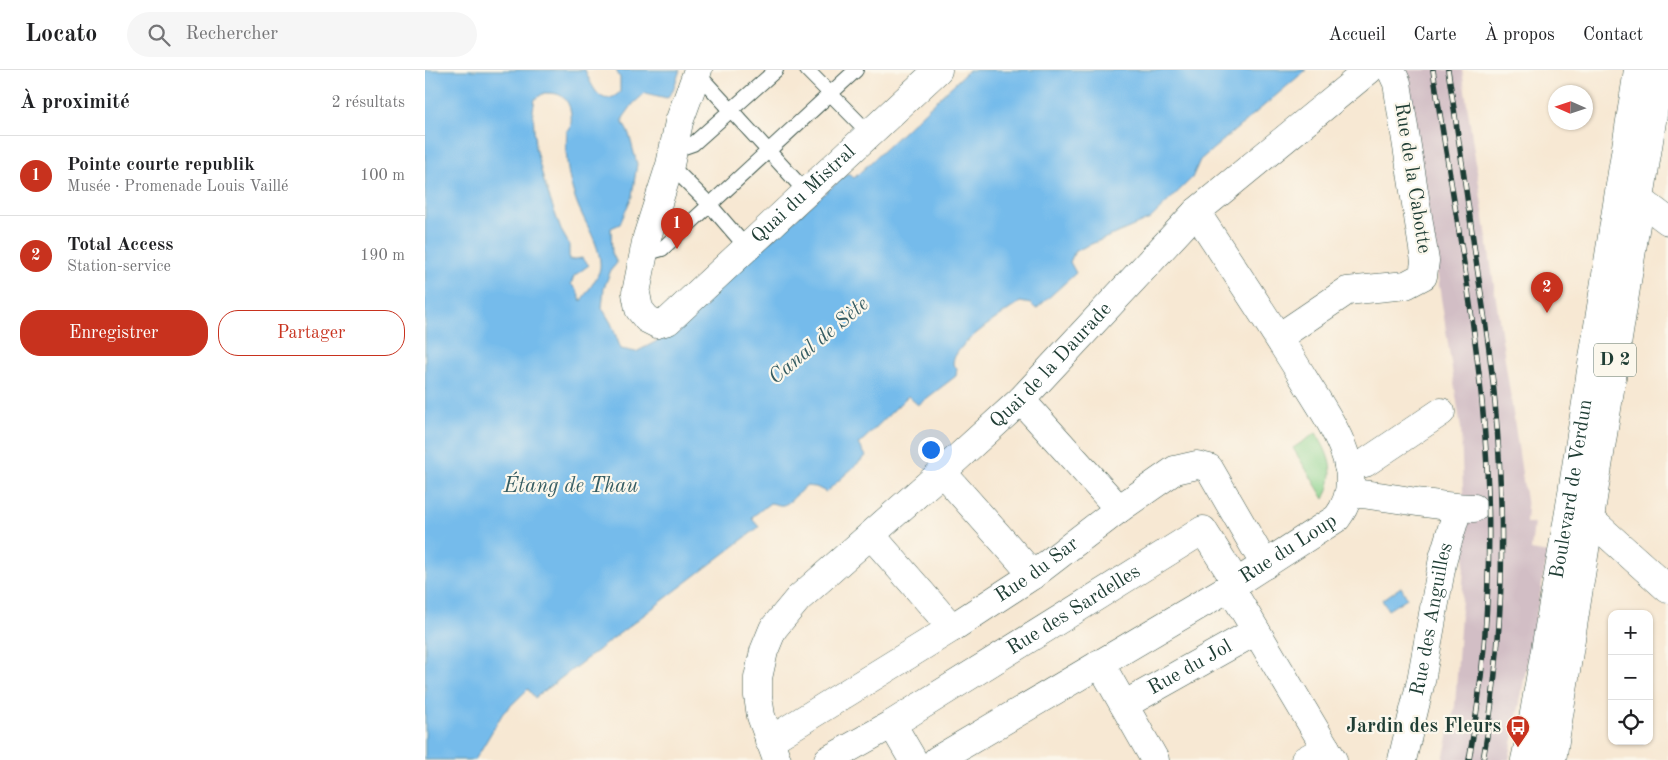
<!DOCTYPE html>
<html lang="fr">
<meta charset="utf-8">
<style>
:root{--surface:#fff;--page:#f6f6f6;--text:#202124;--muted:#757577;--line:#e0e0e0;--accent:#c8321e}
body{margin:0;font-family:"Old Standard TT",serif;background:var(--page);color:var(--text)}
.controls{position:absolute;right:15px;bottom:15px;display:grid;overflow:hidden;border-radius:10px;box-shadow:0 1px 4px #0004}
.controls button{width:45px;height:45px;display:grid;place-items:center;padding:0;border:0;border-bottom:1px solid var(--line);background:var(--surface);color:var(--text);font:25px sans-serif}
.compass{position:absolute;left:1123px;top:15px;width:45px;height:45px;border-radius:50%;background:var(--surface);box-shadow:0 1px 4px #0004;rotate:273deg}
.you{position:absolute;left:505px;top:379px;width:18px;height:18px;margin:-12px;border:4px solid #fff;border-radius:50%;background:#1a73e8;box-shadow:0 0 0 8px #1a73e833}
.badge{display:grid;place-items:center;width:32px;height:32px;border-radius:50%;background:var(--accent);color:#fff;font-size:16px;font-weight:700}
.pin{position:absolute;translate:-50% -41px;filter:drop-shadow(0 1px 2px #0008)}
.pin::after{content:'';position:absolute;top:26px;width:18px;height:15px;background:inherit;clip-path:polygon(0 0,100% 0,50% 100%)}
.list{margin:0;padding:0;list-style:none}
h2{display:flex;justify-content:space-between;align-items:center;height:65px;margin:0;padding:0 20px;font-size:21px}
h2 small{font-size:16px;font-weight:400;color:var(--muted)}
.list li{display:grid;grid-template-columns:32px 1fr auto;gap:15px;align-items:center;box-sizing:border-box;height:80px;padding:0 20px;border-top:1px solid var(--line)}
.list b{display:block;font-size:19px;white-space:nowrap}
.list p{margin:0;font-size:16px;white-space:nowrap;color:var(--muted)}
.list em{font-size:16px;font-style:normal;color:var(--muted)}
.actions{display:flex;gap:10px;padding:15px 20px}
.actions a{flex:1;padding:11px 0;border:1px solid var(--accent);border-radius:20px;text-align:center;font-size:18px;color:var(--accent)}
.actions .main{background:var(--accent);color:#fff}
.icon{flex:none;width:28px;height:28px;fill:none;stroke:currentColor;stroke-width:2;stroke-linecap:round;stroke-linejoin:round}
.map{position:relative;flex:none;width:1243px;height:690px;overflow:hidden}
header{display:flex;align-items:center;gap:30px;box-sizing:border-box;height:70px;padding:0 25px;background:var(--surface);border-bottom:1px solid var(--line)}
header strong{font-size:24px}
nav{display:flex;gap:28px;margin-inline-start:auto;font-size:18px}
.search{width:350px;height:45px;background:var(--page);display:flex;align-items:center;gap:12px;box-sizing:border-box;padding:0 18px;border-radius:28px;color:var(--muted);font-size:19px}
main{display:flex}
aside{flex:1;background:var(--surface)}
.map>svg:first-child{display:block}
.industrial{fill:#d2bec5}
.green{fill:#8cd28d;stroke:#568860}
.water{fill:#74bbeb;stroke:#4a7c90;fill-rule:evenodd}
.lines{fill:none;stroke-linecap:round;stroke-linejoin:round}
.service-casing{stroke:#3f574c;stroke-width:16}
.minor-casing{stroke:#3f574c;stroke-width:29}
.primary-casing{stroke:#3f574c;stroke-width:29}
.service{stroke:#fff;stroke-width:14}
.minor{stroke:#fff;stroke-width:28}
.primary{stroke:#fff;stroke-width:28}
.rail-casing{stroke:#1f3d34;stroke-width:5.5}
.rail{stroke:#fbf7ec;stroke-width:4;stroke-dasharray:11;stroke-linecap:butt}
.labels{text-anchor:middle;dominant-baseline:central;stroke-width:4.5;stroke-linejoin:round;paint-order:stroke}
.shield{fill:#fbf7ec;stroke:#61756b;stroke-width:1}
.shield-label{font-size:19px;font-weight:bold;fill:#1f3d34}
.street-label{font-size:20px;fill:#1f3d34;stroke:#fbf7ec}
.poi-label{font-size:20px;font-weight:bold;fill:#1f3d34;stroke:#fbf7ec;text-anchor:end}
.water-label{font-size:21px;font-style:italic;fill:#345c62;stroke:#fbf7ec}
</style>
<header>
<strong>Locato</strong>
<div class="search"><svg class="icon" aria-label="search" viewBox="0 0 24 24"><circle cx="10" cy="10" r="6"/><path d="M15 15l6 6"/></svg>Rechercher</div>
<nav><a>Accueil</a><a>Carte</a><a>À propos</a><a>Contact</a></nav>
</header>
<main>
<aside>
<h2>À proximité<small>2 résultats</small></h2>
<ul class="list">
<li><span class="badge">1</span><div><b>Pointe courte republik</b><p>Musée · Promenade Louis Vaillé</p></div><em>100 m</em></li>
<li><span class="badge">2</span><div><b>Total Access</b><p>Station-service</p></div><em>190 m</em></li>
</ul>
<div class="actions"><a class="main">Enregistrer</a><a>Partager</a></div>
</aside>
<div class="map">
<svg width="1243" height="690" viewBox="0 0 1243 690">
<rect width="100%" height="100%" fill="#fbf7ec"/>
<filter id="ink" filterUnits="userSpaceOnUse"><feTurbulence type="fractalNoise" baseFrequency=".02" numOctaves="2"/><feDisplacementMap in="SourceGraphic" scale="10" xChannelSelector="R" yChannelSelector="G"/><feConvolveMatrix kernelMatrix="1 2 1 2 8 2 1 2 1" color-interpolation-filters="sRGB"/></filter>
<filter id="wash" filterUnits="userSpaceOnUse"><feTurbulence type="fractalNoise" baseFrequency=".0096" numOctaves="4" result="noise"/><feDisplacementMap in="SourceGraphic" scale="20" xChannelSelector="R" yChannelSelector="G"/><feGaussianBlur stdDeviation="1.12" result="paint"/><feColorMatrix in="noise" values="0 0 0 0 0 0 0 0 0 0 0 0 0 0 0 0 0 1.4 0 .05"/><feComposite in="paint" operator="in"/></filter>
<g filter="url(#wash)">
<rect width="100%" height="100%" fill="#f7e8d3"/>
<!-- industrial -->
<polygon class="industrial" points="981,0 1037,0 1102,437 1101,453 1109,453 1106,480 1123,483 1084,690 1018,690 1030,636 1040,481 1036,358"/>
<!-- green -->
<path class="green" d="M891,363C905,386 912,403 899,429L868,378Z"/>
<!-- water -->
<g class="water">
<path d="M0,0H160C167,16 176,40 195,22V8L191,0H255L248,20L242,28L220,23L208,34L198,48V53L204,64L212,94L207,126L195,154L186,158L187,183L192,193L186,200L179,218L177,238L186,253L196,279L211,282L238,268L240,263L423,103L429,108L544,0H881L775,90L767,108L725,149L650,181L645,192L651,203L611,239L606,234L595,232C579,244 527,275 528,294L532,298L531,306L493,335L483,326L434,374L441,386L401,422L391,417L381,416C374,421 365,434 358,435C355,436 348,433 345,433L327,447L328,450L334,457L110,628L103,619L78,643L50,690H0ZM119,23C123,23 128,23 132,24C146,28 148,47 145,59L142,60C140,87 142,107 152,133C159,152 177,177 175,198C174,207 161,223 156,231L152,220L146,214L149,206L164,195L157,188L144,190V174L136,160L120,115L110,77L108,40L110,29Z"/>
<polygon points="976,517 982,528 963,540 957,530"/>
</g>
</g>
<g filter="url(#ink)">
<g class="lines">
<!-- service casing -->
<g class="service-casing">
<g id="service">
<polyline points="382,0 445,64"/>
<polyline points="272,3 381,122"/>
<polyline points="248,81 268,74 351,0"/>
<polyline points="245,95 285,135 322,178"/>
<polyline points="219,184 237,179 431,0"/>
</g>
</g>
<!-- minor casing -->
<g class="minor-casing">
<g id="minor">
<path id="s1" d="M273,0L254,52L245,95L222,167L211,223L214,239L222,249L232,254L243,251L513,0"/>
<polyline points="1215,130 1243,151"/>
<polyline points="854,267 922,221 981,215 998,206 1000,191 972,13 966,0"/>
<polyline points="596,330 694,439"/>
<polyline points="923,396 940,393 1016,342"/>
<polyline points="517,402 608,505"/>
<path d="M925,423C967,426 1008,437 1049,438"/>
<polyline points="1145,443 1165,449 1243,519"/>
<polyline points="446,465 527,558"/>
<polyline points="805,517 908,690"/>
<polyline points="675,593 730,690"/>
<path id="s2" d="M699,635L831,561"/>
<polyline points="467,654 488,690"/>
<path id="s3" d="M344,671L527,558L608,505L694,439L750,400L772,395L784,398L840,495"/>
<path id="s4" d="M352,690L336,646L333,626V608L339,581L348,559L373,529L517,402L596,330L771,142L944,0"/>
<path id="s5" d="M403,690L467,654L778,460L811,512"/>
<path id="s6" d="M512,690L805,517L912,448C924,432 928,414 923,394C915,363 896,337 879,309C845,253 808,198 771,142"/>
<polyline points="880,690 901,678"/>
<path id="s7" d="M977,690L996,611L1018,488L1033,438"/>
</g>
</g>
<!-- primary casing -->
<g class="primary-casing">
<g id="primary">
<path id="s8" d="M1100,690L1104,672L1144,442L1213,0"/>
<polyline points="1127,690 1219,103 1229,38 1237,0"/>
</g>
</g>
<!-- service -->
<use href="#service" class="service"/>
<!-- minor -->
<use href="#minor" class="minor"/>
<!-- primary -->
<use href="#primary" class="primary"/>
<!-- rail casing -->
<g class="rail-casing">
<g id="rail">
<path d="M1008,0C1025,111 1046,221 1057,332C1069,451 1065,572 1044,690"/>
<path d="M1023,0C1033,63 1042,127 1051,190C1058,238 1066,285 1070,333C1081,452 1079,572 1058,690"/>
</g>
</g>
<!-- rail -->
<use href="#rail" class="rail"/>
</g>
</g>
<!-- icons -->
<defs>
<g id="bus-pin" transform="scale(1.25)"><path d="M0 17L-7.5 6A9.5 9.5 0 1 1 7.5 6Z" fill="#c8321e" stroke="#fbf7ec"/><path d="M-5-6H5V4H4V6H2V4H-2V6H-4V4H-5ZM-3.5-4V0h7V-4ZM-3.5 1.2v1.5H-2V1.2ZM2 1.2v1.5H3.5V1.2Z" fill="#fff"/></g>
</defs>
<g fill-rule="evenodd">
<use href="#bus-pin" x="1093" y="657"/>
</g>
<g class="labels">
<!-- shield labels -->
<rect class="shield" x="1169" y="273.5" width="42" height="33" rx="4"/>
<g class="shield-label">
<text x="1190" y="290">D 2</text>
</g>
<!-- street labels -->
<g class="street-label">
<text transform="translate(987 108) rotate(81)">Rue de la Cabotte</text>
<text stroke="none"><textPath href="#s1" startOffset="469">Quai du Mistral</textPath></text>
<text stroke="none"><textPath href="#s4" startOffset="520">Quai de la Daurade</textPath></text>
<text stroke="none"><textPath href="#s8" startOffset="275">Boulevard de Verdun</textPath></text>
<text stroke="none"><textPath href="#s6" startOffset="410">Rue du Loup</textPath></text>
<text stroke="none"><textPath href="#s3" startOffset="318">Rue du Sar</textPath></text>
<text stroke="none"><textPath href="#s5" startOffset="288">Rue des Sardelles</textPath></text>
<text stroke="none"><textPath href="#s7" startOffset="144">Rue des Anguilles</textPath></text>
<text stroke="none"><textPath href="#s2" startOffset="76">Rue du Jol</textPath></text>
</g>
<!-- poi labels -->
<g class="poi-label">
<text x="1076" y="657">Jardin des Fleurs</text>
</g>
<!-- water labels -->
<g class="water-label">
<text transform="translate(394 271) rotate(-40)">Canal de Sète</text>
<text x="146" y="416">Étang de Thau</text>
</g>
</g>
</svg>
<div class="controls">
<button>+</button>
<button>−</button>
<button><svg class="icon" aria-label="locate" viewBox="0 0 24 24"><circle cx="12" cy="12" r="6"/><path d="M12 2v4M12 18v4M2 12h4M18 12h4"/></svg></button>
</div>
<svg class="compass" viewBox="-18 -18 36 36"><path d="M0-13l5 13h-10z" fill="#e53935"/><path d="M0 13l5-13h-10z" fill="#757577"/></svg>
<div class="you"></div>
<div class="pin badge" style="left:252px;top:179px">1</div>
<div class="pin badge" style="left:1122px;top:243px">2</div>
</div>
</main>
